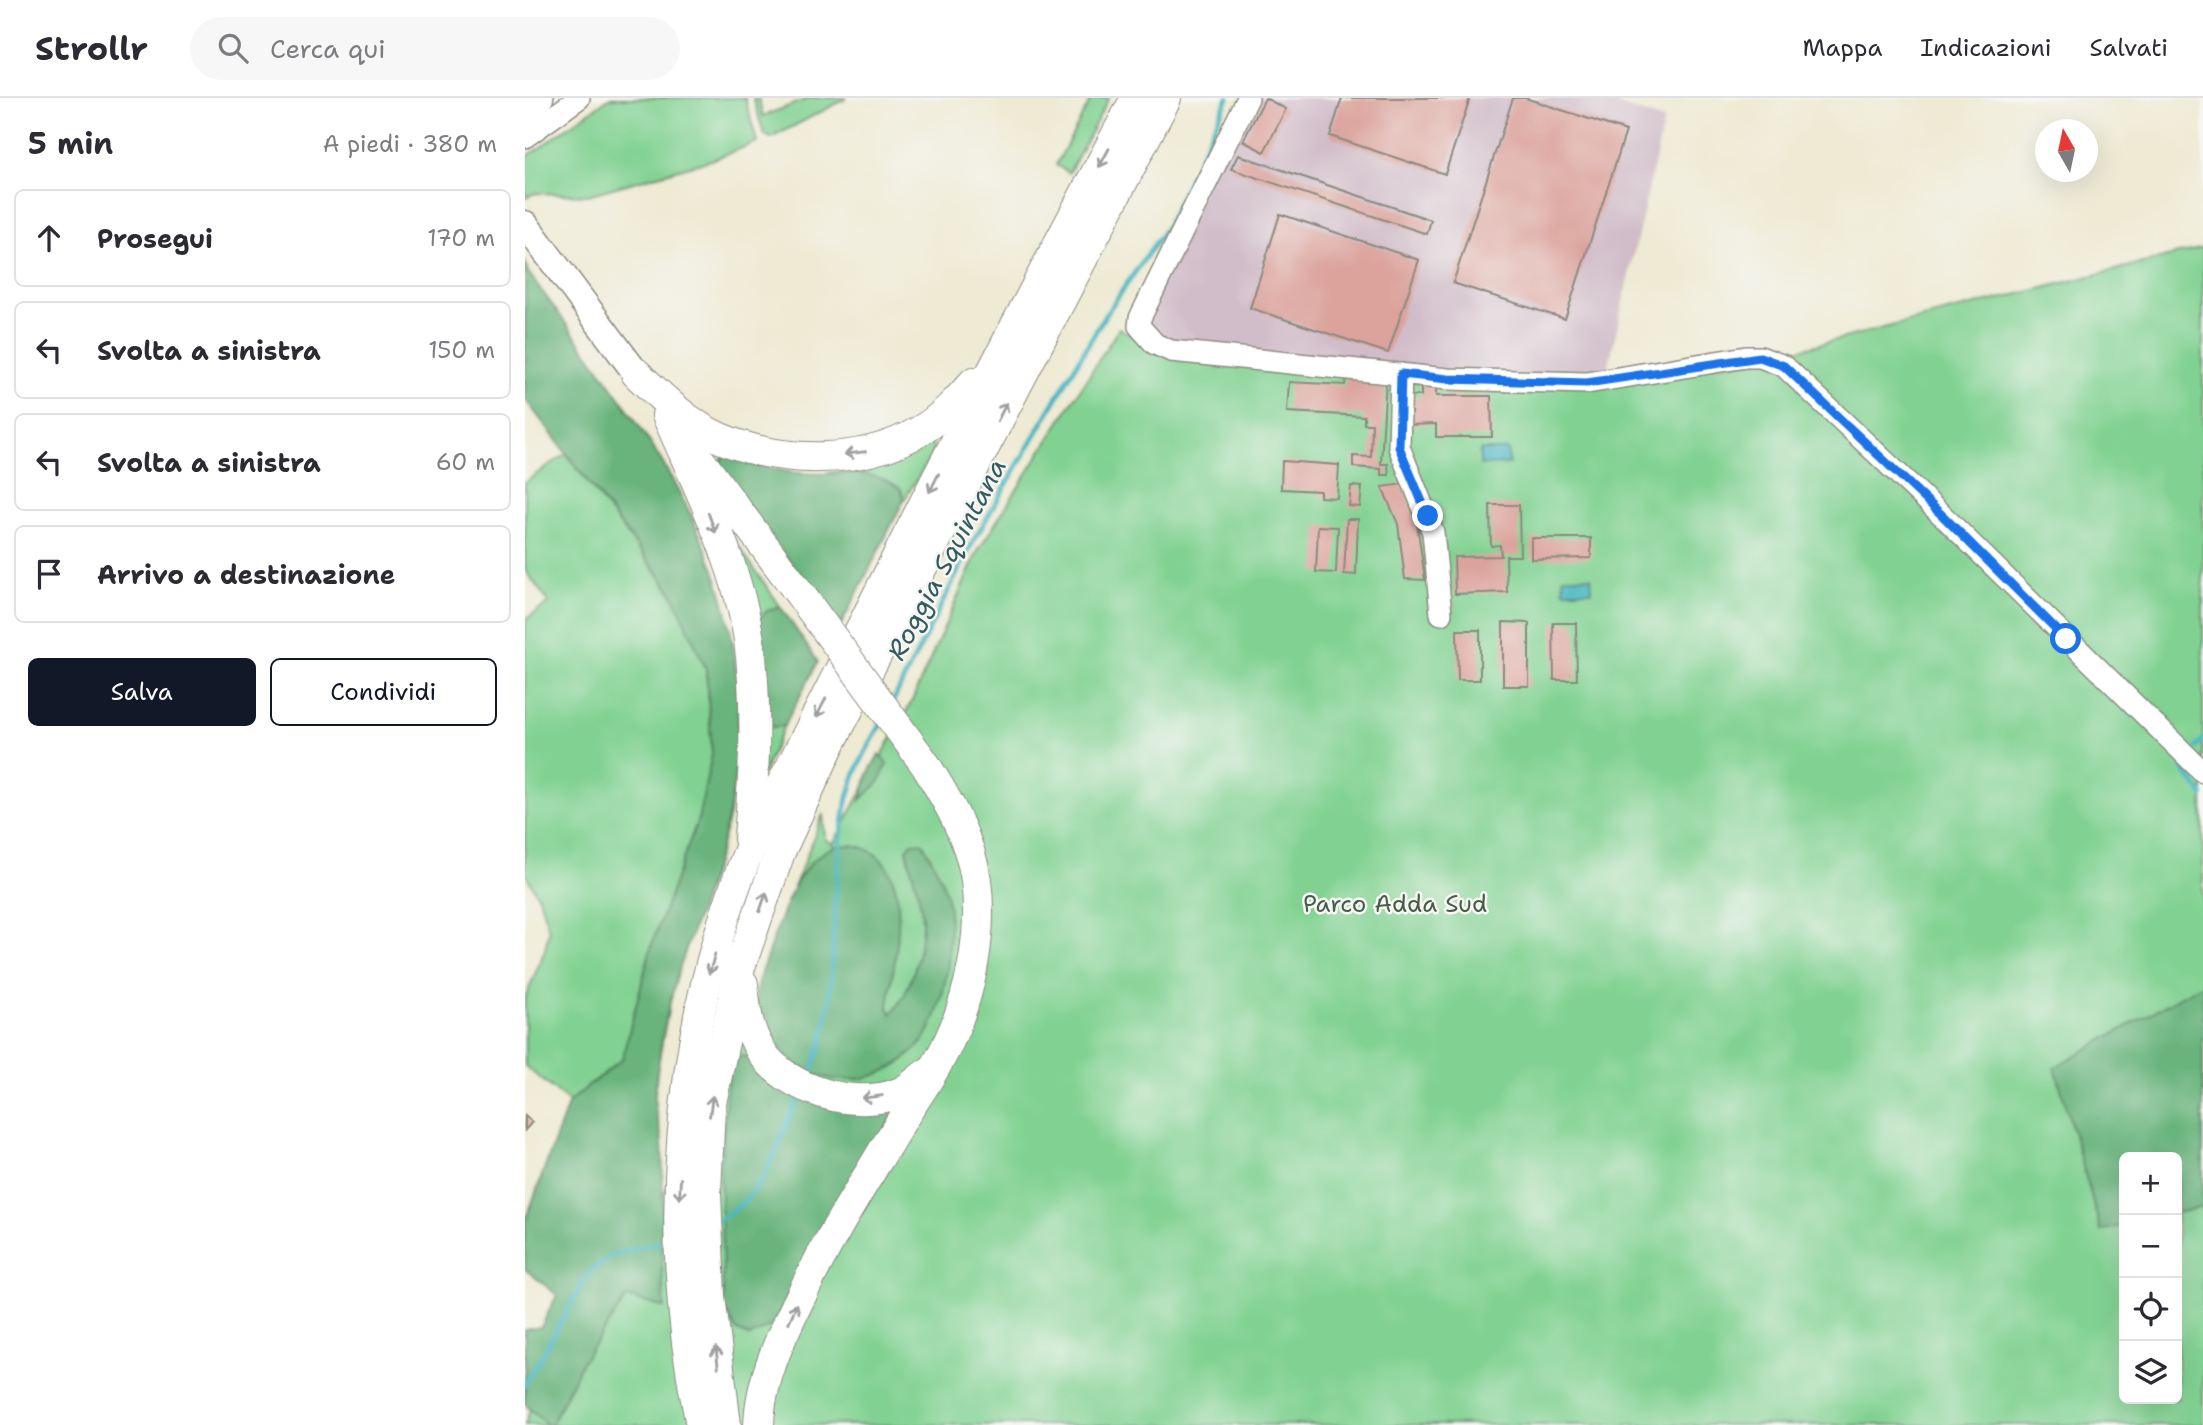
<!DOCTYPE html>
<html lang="it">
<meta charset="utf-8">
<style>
:root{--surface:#fff;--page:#f7f7f7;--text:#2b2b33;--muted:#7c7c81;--line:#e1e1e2;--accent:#111827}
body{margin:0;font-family:"Shantell Sans",sans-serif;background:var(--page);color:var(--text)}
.controls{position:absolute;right:21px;bottom:21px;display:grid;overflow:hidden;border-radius:10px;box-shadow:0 7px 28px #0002}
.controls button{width:63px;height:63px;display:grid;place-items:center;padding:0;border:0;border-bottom:2px solid var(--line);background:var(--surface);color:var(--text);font:35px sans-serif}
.compass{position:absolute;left:1510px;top:21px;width:63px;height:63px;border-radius:50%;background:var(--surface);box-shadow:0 7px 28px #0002;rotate:351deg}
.stop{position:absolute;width:21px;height:21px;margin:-16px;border:5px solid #1a73e8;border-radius:50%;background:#fff}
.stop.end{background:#1a73e8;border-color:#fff;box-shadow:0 2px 7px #0008}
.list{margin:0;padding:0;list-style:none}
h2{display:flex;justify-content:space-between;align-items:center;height:91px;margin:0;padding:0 28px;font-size:30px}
h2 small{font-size:23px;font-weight:400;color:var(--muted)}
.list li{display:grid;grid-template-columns:46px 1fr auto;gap:21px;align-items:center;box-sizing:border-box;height:98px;margin:0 14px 14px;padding:0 14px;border:2px solid var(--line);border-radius:10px}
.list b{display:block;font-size:26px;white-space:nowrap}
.list em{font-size:23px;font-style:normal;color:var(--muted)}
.actions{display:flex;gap:14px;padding:21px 28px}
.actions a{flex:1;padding:16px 0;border:2px solid var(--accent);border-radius:10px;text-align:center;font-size:24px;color:var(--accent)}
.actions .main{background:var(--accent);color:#fff}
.icon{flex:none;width:38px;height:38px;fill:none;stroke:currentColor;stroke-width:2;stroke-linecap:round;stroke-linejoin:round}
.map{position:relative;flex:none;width:1678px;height:1327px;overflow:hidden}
header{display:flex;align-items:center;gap:42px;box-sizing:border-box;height:98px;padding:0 35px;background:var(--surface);border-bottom:2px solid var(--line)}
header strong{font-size:33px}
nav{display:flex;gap:38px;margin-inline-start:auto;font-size:24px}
.search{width:490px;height:63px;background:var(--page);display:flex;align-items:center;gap:18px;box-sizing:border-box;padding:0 24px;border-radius:38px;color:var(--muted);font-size:26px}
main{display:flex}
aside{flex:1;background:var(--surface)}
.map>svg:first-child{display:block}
.industrial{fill:#d1bdc9}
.green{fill:#81d292;stroke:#567e5e;stroke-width:2;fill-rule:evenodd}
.forest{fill:#68b47c;stroke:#4a7054;stroke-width:2}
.water{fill:#46b5c0;stroke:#387076;stroke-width:2}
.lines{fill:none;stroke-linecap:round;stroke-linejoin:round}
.stream{stroke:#46b5c0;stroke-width:5}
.building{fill:#dca39c}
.minor-casing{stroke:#8c8a7f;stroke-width:24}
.major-casing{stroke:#8c8a7f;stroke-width:29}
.highway-casing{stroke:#8c8a7f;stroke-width:32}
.minor{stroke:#fff;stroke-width:21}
.major{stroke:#fff;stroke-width:26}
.highway{stroke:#fff;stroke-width:30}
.highway-bridge-casing{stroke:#8c8a7f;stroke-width:32;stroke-linecap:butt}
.highway-bridge{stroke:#fff;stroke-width:30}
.oneway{stroke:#a0a0a0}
.route{stroke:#1a73e8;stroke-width:9}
.labels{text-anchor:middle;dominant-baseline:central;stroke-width:5;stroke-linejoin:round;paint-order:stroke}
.park-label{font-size:24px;fill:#455d4a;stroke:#f6f6f2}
.water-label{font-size:26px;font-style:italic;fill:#345b5f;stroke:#f6f6f2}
</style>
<header>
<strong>Strollr</strong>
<div class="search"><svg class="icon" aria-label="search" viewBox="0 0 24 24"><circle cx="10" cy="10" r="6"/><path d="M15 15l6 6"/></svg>Cerca qui</div>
<nav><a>Mappa</a><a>Indicazioni</a><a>Salvati</a></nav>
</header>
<main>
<aside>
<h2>5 min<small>A piedi · 380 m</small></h2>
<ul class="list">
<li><svg class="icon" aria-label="ahead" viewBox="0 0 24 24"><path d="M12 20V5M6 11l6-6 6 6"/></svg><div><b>Prosegui</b></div><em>170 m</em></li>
<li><svg class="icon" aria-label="left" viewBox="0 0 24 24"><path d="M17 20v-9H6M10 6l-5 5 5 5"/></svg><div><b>Svolta a sinistra</b></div><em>150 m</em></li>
<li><svg class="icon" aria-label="left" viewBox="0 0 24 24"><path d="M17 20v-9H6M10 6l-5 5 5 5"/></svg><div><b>Svolta a sinistra</b></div><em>60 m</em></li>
<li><svg class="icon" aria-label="arrive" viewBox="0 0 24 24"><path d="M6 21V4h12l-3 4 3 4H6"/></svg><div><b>Arrivo a destinazione</b></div></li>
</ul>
<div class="actions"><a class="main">Salva</a><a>Condividi</a></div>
</aside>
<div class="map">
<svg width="1678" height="1327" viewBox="0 0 1678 1327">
<rect width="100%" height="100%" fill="#f6f6f2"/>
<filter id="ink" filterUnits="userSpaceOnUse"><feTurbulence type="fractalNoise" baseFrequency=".0143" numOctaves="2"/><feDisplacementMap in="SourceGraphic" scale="14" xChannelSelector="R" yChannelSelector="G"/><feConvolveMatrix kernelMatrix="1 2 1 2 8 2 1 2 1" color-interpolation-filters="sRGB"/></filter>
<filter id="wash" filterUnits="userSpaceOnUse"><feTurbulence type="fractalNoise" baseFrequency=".00686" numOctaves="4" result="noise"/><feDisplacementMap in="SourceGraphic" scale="28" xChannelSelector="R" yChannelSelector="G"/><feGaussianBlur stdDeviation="1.57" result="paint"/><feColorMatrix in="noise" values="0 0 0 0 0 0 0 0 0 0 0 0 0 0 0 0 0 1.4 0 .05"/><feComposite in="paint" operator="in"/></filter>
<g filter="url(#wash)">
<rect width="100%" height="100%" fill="#eeead3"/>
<!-- industrial -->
<polygon class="industrial" points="723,0 1073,0 1139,22 1080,283 646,253 615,220"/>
<!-- green -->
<g class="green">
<polygon points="84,0 220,0 232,44 186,62 63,97 11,95 0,99 0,60"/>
<polygon points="228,0 233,0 238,18 285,0 322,0 246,40 239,36"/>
<polygon points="567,0 584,0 544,75 531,67"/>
<path d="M1678,150V1327H0L19,1268L127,1121L304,752L285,765L269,789L298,716L300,741L308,746L386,605L453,453L594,230L641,257L924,287L1223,264ZM1599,1059H1652V1301H1599Z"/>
<path d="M402,342L407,344L409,353L379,402C369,372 326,379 299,376L358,362Z"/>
<polygon points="41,356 146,494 164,527 181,571 187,656 174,718 127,846 97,961 44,1004 0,968 0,901 20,852 24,832 14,800 0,775 0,522 24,505 0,472 0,384"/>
<polygon points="194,420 255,508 242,513 230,525"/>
<polygon points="237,622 247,629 259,628 233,687"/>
</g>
<!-- forest -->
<g class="forest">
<path d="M0,163L3,174C71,268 148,359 188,469C216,546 220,636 204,716C189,788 153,855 140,928C136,952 129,981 130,1005C130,1018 136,1031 137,1044C140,1099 133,1154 140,1210L102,1199L57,1264L26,1327H22L0,1306V1232L16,1229L32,1197L0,1171V1124L44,1004L97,961L127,846L174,718L187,656L181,571L147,494L0,301Z"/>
<path d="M201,356C225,364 249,373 275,375C313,379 344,367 376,391L379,402L315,529L197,374L195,363Z"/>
<polygon points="255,508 293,564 259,628 247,629 237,622 230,525 242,513"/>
<polygon points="354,656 362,666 355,683 336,702 343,676"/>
<path d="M397,744C425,791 428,810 423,864C421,886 411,927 397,944C355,996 277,996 244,934C238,923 230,908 231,895C233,878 242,860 247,844C259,810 273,765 308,749C316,746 332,747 339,750C394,772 368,863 363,909L366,916C386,895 396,855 397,826C398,801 386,776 382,751L387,745Z"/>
<polygon points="1678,886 1678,1109 1652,1115 1652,1059 1599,1059 1599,1127 1576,1133 1530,969"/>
<polygon points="223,958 255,986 378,1000 246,1228 225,1239 212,1233 199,1210 195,1070 204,969 213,959"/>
</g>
<!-- water -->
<g class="water">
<polygon points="955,352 983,352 984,366 955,367"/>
<polygon points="1038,479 1066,479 1067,493 1039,493"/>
</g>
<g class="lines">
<!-- stream -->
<g class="stream">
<polyline points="367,605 448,444 579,219 642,128 703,0"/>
<polyline points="1672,649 1678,641"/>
<polyline points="1661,664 1658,671 1678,697"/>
<path d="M284,979C308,929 306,878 309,823C312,777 314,713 333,670C339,654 349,639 358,623"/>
<path d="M193,1122C244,1096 251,1046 274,998"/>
<polyline points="0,1287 65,1173 88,1157 135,1144"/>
</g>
</g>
<g id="blocks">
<!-- building -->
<g class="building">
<polygon points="740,0 761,11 739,54 718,43"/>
<polygon points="817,0 945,0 920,76 805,38"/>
<polygon points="988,0 1000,0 1101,33 1040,221 928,185"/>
<polygon points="713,57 906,122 902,136 706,71"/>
<polygon points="755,116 894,162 863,255 725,210"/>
<polygon points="821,279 861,281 856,366 863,366 864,377 856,377 856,371 828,369 828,358 846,359 847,326 839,326 839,318 762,314 764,284 820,287"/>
<polygon points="896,287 911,288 911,298 966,298 967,339 911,339 911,326 882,327 882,298 896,298"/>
<polygon points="757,363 814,367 812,400 795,399 795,393 756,391"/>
<polygon points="878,386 892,425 900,482 880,481 873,426 857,389"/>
<polygon points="826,388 837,389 835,409 824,408"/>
<polygon points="965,407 994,407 995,458 981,458 982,494 930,496 929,459 976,458 975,447 966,448"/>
<polygon points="822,421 833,421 831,477 819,476"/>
<polygon points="793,428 813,429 811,475 791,474"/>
<polygon points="1006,440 1066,440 1066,460 1006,461"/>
<polygon points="978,524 1004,525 1004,588 978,588"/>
<polygon points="1028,525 1051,525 1052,582 1029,582"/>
<polygon points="932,532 955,532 955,582 933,582"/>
<polygon points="0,1018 7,1024 0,1032"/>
</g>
</g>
</g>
<g filter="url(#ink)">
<use href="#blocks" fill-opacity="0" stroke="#8c8a7f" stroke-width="2"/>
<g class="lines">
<!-- minor casing -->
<g class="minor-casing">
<g id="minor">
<polyline points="723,0 615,220 614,228 630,246 646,253 923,281 1062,285 1221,259 1235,259 1259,268 1418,418 1678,674"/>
<polyline points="0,39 54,0"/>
<polyline points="876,276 874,349 908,434 916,516"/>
</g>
</g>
<!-- major casing -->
<g class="major-casing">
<g id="major">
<polyline points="0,19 15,0"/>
<polyline points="0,126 111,275"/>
</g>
</g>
<!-- highway casing -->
<g class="highway-casing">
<g id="highway">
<path d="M111,275C136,299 163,326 195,340C256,366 336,367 393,334C415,322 433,302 449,284"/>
<path d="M142,317C173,389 212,464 224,542C233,608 229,675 224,740"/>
<polyline points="171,357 272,492"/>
<path d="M218,886C220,909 223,933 236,953C262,993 332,1013 376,994C385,990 394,981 402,975"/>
<path d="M176,1327C136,1141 151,931 223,755C235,724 253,694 268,665C299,603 331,541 362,479C443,318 526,159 611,0"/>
<polyline points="201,1327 185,1198 181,1094 185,1010 215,869 255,754 303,650 641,0"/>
<path d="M234,1327C235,1282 257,1236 277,1196C305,1137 341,1082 375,1025C391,999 411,972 424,943C446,895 458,835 451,782C445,740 422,701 400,666"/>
</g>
</g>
<!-- minor -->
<use href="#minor" class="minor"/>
<!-- major -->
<use href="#major" class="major"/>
<!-- highway -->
<use href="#highway" class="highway"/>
<!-- highway-bridge casing -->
<g class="highway-bridge-casing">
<polyline id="highway-bridge" points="272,492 400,666"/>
</g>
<!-- highway-bridge -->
<use href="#highway-bridge" class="highway-bridge"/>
</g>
<!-- one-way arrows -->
<defs><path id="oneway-shaft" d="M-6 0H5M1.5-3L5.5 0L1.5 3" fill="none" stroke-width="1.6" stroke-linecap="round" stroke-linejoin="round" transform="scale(1.75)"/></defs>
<g class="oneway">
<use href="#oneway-shaft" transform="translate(579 60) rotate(118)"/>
<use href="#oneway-shaft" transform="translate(477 314) rotate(-63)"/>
<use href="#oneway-shaft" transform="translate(330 355) rotate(173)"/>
<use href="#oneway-shaft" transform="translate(409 385) rotate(117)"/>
<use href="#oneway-shaft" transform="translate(187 425) rotate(69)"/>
<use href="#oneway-shaft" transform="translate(296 610) rotate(117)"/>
<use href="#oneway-shaft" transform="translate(238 804) rotate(-71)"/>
<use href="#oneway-shaft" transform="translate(187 866) rotate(106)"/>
<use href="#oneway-shaft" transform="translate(347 999) rotate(172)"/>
<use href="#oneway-shaft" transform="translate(186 1008) rotate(-82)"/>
<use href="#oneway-shaft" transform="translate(155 1091) rotate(93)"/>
<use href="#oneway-shaft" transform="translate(268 1215) rotate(-66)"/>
<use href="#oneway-shaft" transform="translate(192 1259) rotate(-97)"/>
</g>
</g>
<g class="lines" filter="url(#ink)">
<!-- route -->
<polyline class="route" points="903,418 874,349 876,276 923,281 1062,285 1235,259 1259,268 1418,418 1541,541"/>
</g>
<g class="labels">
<!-- park labels -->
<g class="park-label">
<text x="870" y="806">Parco Adda Sud</text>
</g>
<!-- water labels -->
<g class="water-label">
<text transform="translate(421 461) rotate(-62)">Roggia Squintana</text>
</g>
</g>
</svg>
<div class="controls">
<button>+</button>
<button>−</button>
<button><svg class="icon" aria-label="locate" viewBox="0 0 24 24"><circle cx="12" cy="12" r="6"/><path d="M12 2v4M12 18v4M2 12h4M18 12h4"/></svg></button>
<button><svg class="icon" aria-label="layers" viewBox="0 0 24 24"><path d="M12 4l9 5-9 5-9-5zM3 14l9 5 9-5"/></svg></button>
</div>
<svg class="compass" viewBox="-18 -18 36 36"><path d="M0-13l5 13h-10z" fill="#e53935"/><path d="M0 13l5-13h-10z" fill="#7c7c81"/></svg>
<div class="stop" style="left:1541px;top:541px"></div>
<div class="stop end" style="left:903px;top:418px"></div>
</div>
</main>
